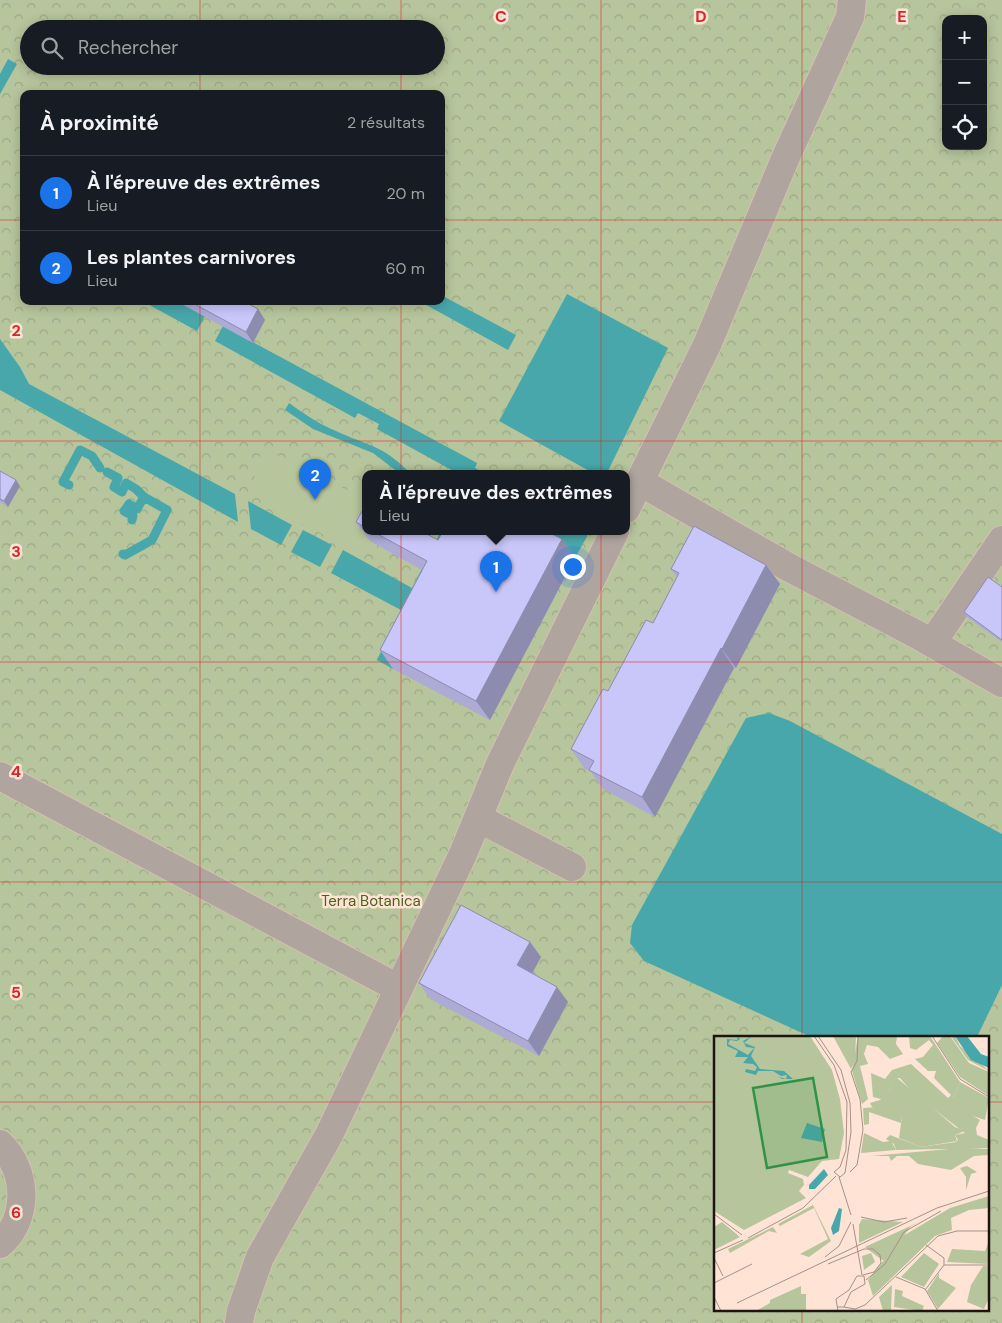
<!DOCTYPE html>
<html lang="fr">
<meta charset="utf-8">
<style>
:root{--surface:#171b24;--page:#242831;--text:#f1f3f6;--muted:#9ea1a6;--line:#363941;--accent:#1a73e8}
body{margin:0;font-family:"DM Sans",sans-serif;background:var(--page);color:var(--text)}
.controls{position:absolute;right:15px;top:15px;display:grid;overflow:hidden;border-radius:10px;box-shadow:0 2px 12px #0003}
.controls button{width:45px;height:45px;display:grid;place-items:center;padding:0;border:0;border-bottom:1px solid var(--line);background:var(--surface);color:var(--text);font:25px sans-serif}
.you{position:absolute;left:572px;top:566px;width:18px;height:18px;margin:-12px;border:4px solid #fff;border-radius:50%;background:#1a73e8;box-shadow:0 0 0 8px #1a73e833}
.badge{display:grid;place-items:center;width:32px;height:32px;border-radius:50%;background:var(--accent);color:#fff;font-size:16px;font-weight:700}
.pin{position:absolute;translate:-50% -41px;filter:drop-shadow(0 1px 2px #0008)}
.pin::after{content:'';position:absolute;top:26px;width:18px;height:15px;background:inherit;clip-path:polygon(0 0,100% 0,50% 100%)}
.popup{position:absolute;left:362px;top:470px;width:268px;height:65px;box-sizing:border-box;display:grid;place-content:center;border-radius:10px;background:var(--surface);filter:drop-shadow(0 1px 4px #0005);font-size:16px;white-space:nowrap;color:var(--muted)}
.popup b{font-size:19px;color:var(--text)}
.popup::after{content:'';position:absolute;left:50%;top:100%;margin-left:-10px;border:10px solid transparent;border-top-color:var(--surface)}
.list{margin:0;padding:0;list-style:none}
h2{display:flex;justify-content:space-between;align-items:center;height:65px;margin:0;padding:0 20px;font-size:21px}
h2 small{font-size:16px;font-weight:400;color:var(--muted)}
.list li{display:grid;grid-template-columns:32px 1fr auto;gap:15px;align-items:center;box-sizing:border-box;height:75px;padding:0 20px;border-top:1px solid var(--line)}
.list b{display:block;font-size:19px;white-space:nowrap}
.list p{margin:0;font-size:16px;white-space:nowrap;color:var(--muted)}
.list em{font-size:16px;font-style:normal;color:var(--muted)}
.icon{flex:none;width:28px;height:28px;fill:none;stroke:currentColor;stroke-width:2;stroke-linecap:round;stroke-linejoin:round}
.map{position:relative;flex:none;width:1002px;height:1323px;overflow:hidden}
.search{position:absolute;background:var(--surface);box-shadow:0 2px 12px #0003;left:20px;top:20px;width:425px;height:55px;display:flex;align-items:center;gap:12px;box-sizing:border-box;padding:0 18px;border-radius:28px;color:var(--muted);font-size:19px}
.panel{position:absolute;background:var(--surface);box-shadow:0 2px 12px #0003;left:20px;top:90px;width:425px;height:215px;border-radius:10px}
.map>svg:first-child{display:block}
.park{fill:url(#park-crowns);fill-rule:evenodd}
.garden{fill:#b6c59c}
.water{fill:#48a7aa}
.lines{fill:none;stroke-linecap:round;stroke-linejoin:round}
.stream{stroke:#48a7aa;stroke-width:9}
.minor-casing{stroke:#d6bfb2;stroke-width:30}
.minor{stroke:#afa59e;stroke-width:28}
.wall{fill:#adaad6}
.shaded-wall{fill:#8d8bae}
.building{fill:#c9c6f9;stroke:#8d8bae}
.grid{fill:none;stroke:#d62828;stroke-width:1;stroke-opacity:0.55}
.labels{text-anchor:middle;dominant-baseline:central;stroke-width:5;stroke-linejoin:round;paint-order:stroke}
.park-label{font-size:15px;fill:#4d611d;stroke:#ffe4d6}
.inset-road{fill:none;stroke:#a59187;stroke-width:1}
.view{fill:#309246;fill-opacity:0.15;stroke:#309246;stroke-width:2.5}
.inset-edge{fill:none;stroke:#1e1510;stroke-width:2.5}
.grid-label{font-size:16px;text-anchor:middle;font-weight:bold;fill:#d62828;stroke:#ffe4d6;stroke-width:5;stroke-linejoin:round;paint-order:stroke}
</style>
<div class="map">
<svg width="1002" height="1323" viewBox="0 0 1002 1323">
<defs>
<pattern id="park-crowns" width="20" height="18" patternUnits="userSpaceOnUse" patternTransform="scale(1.25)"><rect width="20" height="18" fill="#b6c59c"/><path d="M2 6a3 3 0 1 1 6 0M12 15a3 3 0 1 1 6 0" fill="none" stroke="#9ca885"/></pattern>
</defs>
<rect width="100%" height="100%" fill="#ffe4d6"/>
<!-- park -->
<path class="park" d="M0,0H1002V1323H0ZM946,19H983V146H946ZM29,29H436V66H29ZM24,94H441V301H24ZM366,473H626V531H366ZM716,1037H988V1309H716Z"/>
<!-- garden -->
<polygon class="garden" points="262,448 366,499 366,531 371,531 360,552 287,517 250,493"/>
<!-- water -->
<g class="water">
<polygon points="8,59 17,64 0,94 0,74"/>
<polygon points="567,294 668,348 607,473 593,473 499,421"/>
<polygon points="441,295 516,335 508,350 419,301 441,301"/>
<polygon points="142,301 177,301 205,316 197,331"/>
<polygon points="223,326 477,463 475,468 484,473 457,473 377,429 379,424 358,413 355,418 215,341"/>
<polygon points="0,339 20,367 29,384 235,494 238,522 0,390"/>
<path d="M289,403C304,414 319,424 336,431C369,446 384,446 410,473H399L373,453L313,429L285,410Z"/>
<polygon points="248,501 292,525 281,545 251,529"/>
<polygon points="303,530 332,545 320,567 291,552"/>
<polygon points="441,531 466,531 393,669 377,660 401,610 331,573 343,550 412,588"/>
<polygon points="524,531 590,531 575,558"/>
<polygon points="769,713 790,721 1002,834 1002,985 977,1037 811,1037 644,961 630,943 632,925 746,718"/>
</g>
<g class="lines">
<!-- stream -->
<g class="stream">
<polyline points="107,472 118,478 114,487 122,492 126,483 136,489 144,497"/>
<polyline points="69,485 63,482 80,450 92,456 100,468"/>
<polyline points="123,554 125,555 152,540 167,510 144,497 137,509 129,504 124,511 133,516 132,520"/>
</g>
<!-- minor casing -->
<g class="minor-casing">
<g id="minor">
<polyline points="640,482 790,568 916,634 1002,683"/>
<polyline points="626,509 707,345 785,159 850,17 852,0"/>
<polyline points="932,643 1002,540"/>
<polyline points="0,776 398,988"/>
<polyline points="478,818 572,867"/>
<path d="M0,1144C27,1170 30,1218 0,1244"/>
<polyline points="239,1323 241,1311 260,1257 329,1135 463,854 500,764 615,531"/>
</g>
</g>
<!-- minor -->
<use href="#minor" class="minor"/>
</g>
<!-- wall -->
<g class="wall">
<polygon points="176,301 243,301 258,309 265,320 253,343"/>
<polygon points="0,471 20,486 8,507 0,502"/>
<polygon points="366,504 366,531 421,531 438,540 562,539 575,558 490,720 393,669 380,650 422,570 370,541 356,522"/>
<polygon points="766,565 780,584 736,668 734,668 655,817 603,789 591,772 585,769 571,749 653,623 677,577 671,569"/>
<polygon points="1002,587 1002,642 968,618 964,612"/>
<polygon points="530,942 541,957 532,973 568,1002 539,1056 430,999 419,983"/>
</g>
<!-- shaded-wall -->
<g class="shaded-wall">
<polygon points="258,309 265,320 253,343 246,332"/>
<polygon points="16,480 20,486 8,507 4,501"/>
<polygon points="562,539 575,558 490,720 476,701"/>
<polygon points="766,565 780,584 736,668 722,649"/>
<polygon points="721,648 734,668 655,817 642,797"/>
<polygon points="530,942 541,957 528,981 517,965"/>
<polygon points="557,987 568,1002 539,1056 528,1041"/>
</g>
<!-- building -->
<g class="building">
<polygon points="189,301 243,301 258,309 246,332"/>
<polygon points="0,471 16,480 4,501 0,499"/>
<polygon points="366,504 366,528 356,522"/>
<polygon points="694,526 766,565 722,649 721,648 642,797 589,770 594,761 571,749 603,689 608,691 646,620 653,623 679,573 671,569"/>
<polygon points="372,531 421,531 438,540 443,531 546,531 562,539 476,701 380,650 427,561"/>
<polygon points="988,577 1002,587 1002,640 964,612"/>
<polygon points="461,905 530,942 517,965 557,987 528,1041 419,983"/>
</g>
<!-- grid -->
<path class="grid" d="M200,0V29M401,0V29M601,0V1323M802,0V1037M200,66V94M401,66V94M0,220H24M441,220H1002M200,301V1323M401,301V1323M0,441H1002M0,662H1002M0,882H1002M0,1102H716M988,1102H1002M802,1309V1323"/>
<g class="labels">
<!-- park labels -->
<g class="park-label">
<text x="371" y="901">Terra Botanica</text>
</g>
</g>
<!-- overview -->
<g transform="translate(714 1036)">
<rect width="275" height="275" fill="#ffe4d6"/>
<path d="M119,0H142L141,24L137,33ZM237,0H241L246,10L275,35L254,24ZM182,41L241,91L251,95L241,99L243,105L207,111L185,102L188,81L158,71L156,67L166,64L175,56ZM246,46L275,62L271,84L253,78L239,69V62ZM150,97L169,106L177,105L182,114L147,117ZM253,130L263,136L257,138L252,154V141L246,132ZM275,160V172L255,174L237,182L238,194L221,200L159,260L154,244L189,200L236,172ZM99,169L117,205L95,221L86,218L114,203L100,172L66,190L64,188ZM148,183L189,186L145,207V189ZM8,186L26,201L0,214V191ZM205,186L196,191L174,223L168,224L151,211ZM59,191L63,197L55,195L16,217L14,213ZM275,205V228L233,226L238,213L271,215ZM269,230H275V262L270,273L253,266L257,249ZM225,237V242L242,252L224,273L213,255ZM178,249L177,275H169L165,261Z" fill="#b6c59c"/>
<path d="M144,0H183L182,8L189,18L176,23L164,11L153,9L150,18L154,28L146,30L154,63L148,68L138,35ZM195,0H216L246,46L239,62L242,65L240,69L266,84L262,92L263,99L275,104V112L182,114L180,108L172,103L176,99L207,111L242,106L244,104L241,99L251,97L200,58L186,42H182L171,64L159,61L157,37L171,43L178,34L197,28L234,62L237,59L220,42L222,35H214L201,23L209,21L219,9L215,4L202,14L196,12ZM246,112L275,113V119L260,120L237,134L204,128L195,120H183L177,125L175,120H157ZM181,201L175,216L171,222L165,209ZM157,217L161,226L150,234L148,220Z" fill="#b6c59c"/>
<path d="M229,0H236L255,27L275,36V60L246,41L223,7Z" fill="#b6c59c"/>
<path d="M0,0H96L118,34L126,63L130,97L125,123L108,125L94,141L75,134L74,137L89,143L90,149L85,155L92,162L30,194L0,175Z" fill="#b6c59c"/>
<path d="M164,71L188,81L187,87L155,76V88L150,89L149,72ZM210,217L225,228L210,251L187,241ZM87,250V258H92V275H42L56,267V264ZM181,253L189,255L188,260L210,270L208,275L180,271Z" fill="#b6c59c"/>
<path d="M24,0L26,3L23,5L16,4L14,8L34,19L40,12L32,11L29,5L38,0L30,7L41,11L37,20L46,33L70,35L79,43H68L65,41L72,43L73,39L67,40L59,35H44L42,39L31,36L32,33L41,35L43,31L39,28L29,27L34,21H21L24,15L13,10V3L23,4ZM241,0H253L267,18L275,21V32L257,24ZM93,87L111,93L108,106L87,102ZM110,133L114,139L101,153H95V149ZM125,172L128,173L125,195L119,199L117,192Z" fill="#48a7aa"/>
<path class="inset-road" d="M100,0L120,29L133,66L132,114L126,131L120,136L126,141L131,137L137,96L136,67L127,34L104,0M218,0L246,43L275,61M136,136L143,129L149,94L146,63L137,36L143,25L144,0M125,141L137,179M0,178L28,199M147,181L170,186L193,182M139,188L148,239M34,202L89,172L122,140M212,209L230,222V229M0,217L29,204M111,221L125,210L137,186M0,222L9,240M114,228L150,213H159L166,219L167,227L160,236L149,239M182,241L211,253L224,275M152,244L171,228L190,196L227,175M0,247L38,228M211,254L230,229H275M0,261L7,275M23,267L223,172L275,155M123,271H130L137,256L151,248L150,240H143L135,254L122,263L124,275M130,271L141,273L151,269L224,200L243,195H275"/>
<path class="view" d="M99,42L113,121L53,132L39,52Z"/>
<rect width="275" height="275" class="inset-edge"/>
</g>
<g class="grid-label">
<text x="501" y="22">C</text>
<text x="701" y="22">D</text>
<text x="902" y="22">E</text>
<text x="16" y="336">2</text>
<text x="16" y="557">3</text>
<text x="16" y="777">4</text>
<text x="16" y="998">5</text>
<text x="16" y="1218">6</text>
</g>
</svg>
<div class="controls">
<button>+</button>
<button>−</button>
<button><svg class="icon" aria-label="locate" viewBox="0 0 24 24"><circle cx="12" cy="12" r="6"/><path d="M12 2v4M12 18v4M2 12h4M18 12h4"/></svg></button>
</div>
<div class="you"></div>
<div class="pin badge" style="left:496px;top:592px">1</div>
<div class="popup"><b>À l'épreuve des extrêmes</b>Lieu</div>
<div class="pin badge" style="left:315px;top:500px">2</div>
<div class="search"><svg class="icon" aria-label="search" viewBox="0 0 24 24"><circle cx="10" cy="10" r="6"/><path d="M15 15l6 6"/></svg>Rechercher</div>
<section class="panel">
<h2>À proximité<small>2 résultats</small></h2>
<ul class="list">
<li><span class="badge">1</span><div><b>À l'épreuve des extrêmes</b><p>Lieu</p></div><em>20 m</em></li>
<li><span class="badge">2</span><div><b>Les plantes carnivores</b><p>Lieu</p></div><em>60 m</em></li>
</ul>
</section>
</div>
